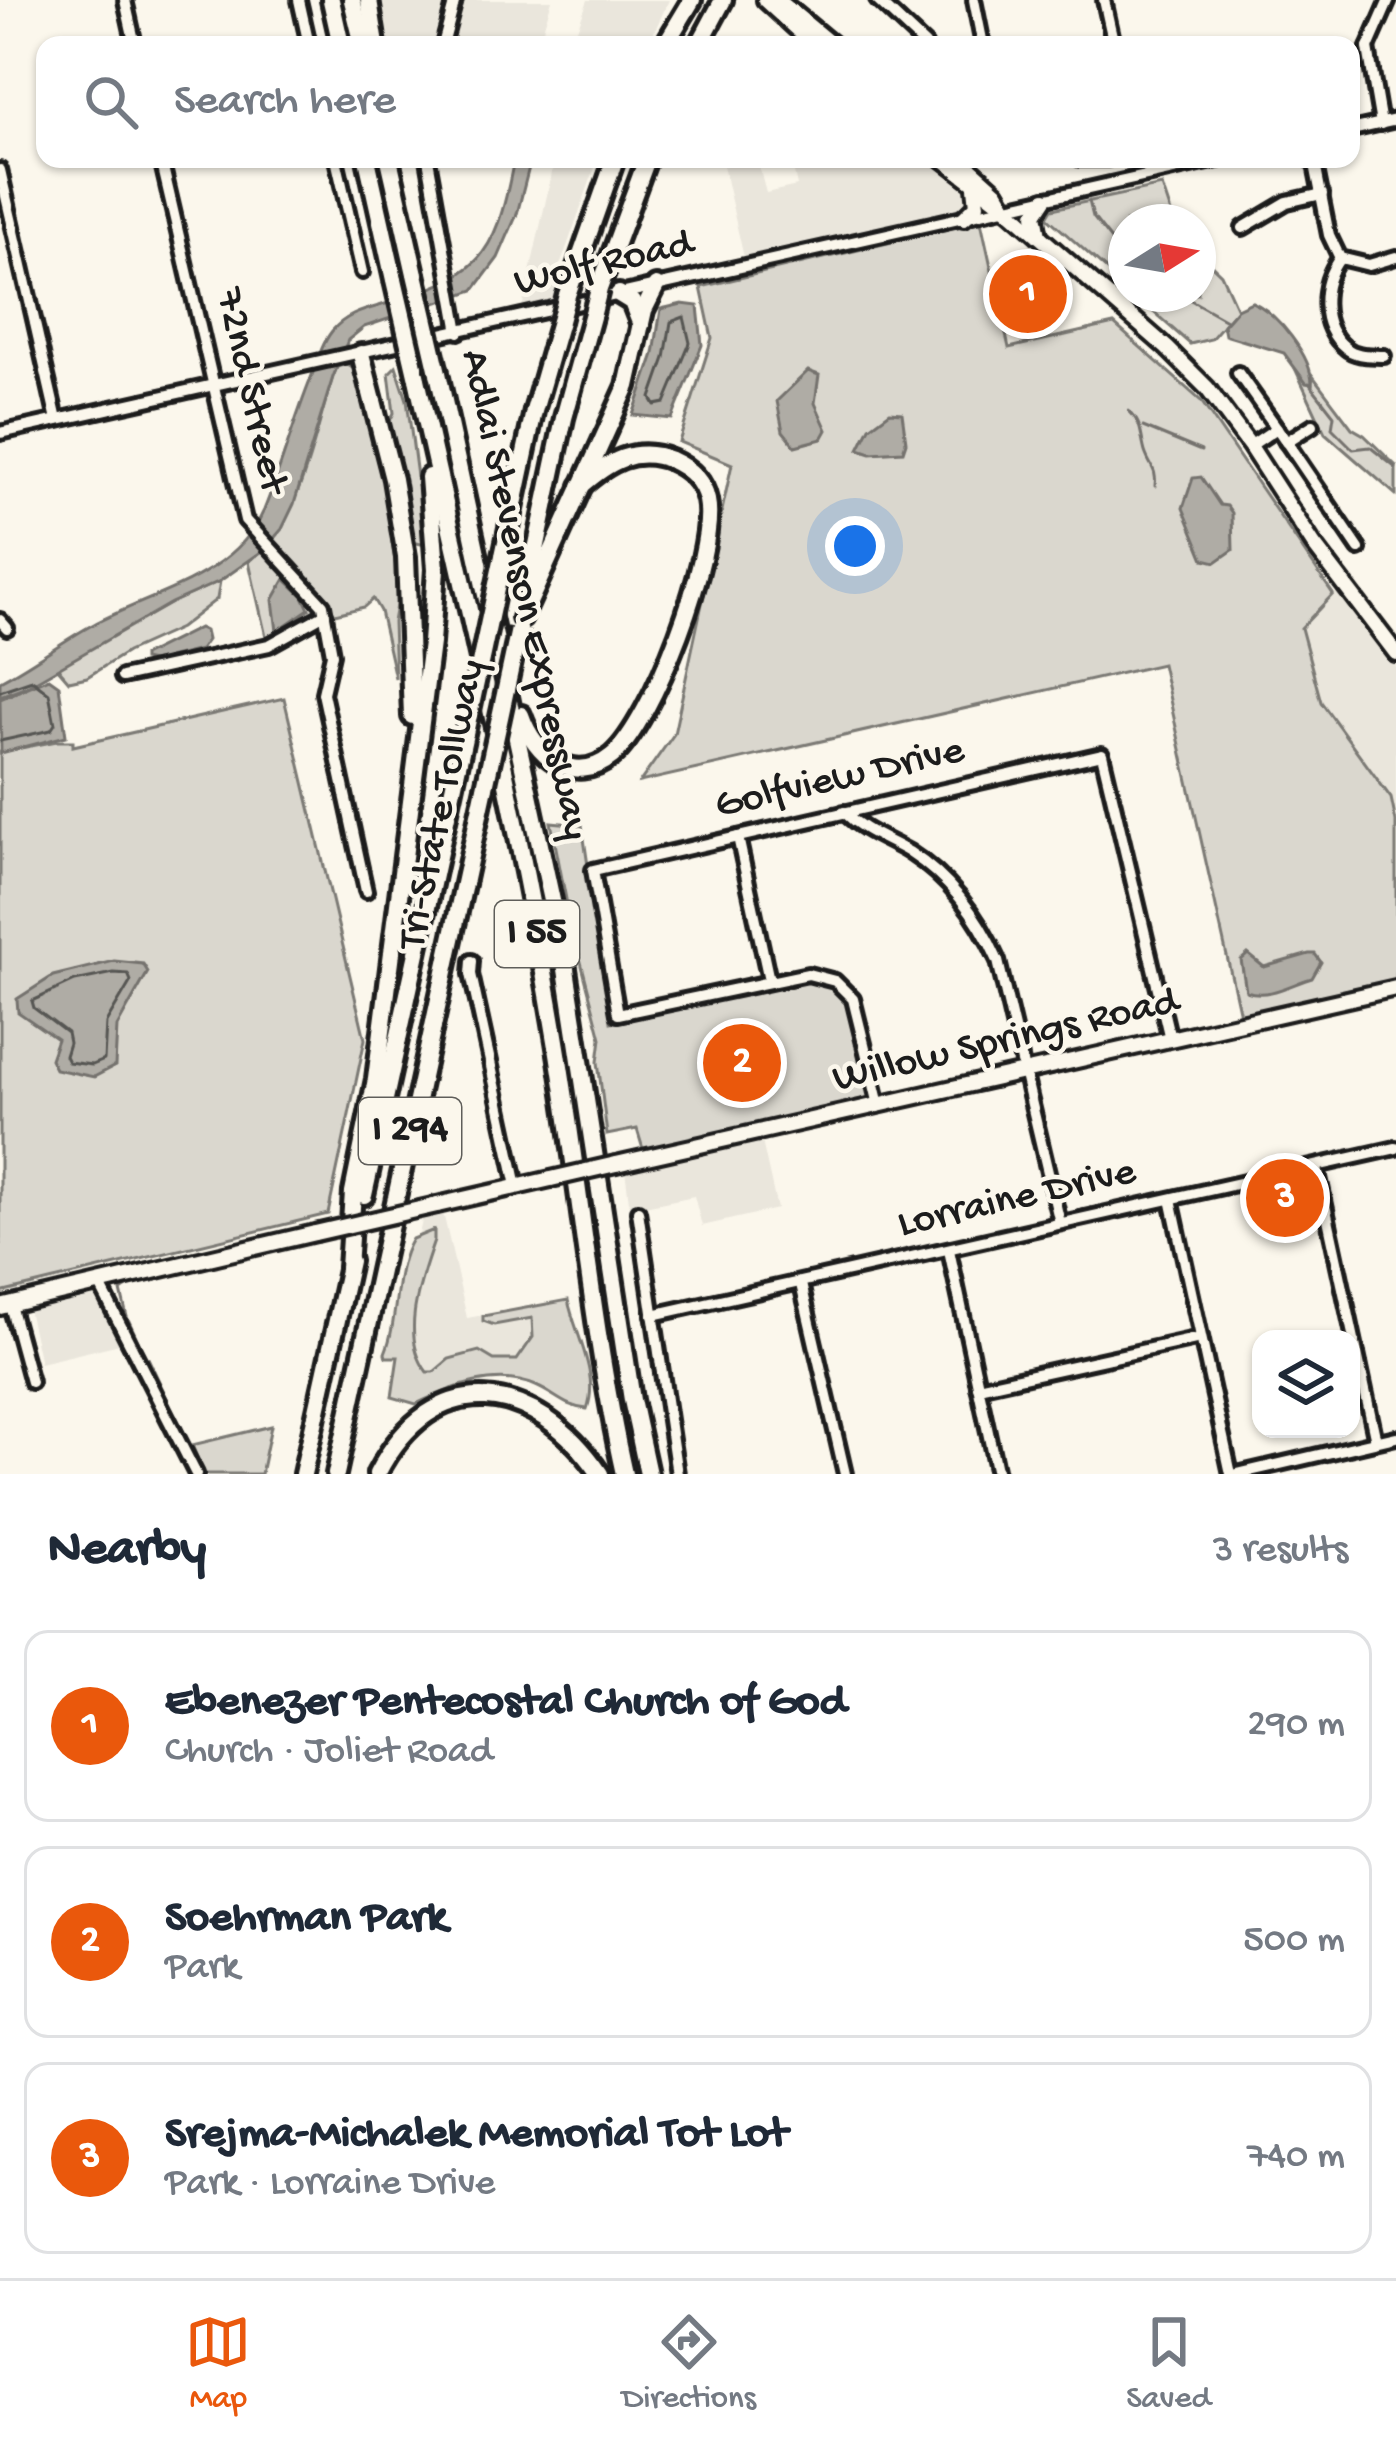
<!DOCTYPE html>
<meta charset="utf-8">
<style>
:root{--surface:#fff;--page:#f2f2f3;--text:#1f2937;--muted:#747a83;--line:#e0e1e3;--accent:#ea580c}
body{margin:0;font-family:"Gochi Hand",sans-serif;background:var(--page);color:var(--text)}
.controls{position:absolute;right:36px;bottom:36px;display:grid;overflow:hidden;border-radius:24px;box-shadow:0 3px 9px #0004}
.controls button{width:108px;height:108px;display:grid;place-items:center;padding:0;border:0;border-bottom:3px solid var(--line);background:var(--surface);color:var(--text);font:60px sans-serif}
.compass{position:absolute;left:1108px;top:204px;width:108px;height:108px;border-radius:50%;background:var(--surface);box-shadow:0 3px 9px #0004;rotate:79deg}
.you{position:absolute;left:855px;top:546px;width:42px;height:42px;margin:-30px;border:9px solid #fff;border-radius:50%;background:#1a73e8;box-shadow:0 0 0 18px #1a73e833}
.badge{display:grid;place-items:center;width:78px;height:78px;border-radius:50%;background:var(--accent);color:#fff;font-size:39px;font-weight:700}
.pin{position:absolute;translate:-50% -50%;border:6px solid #fff;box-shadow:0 3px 12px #0006}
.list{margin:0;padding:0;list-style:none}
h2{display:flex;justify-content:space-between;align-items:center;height:156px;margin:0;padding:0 48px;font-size:51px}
h2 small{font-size:39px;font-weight:400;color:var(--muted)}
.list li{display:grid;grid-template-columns:78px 1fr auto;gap:36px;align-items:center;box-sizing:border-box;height:192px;margin:0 24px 24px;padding:0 24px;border:3px solid var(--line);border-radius:24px}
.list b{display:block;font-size:45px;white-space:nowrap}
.list p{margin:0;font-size:39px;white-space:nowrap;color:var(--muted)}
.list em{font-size:39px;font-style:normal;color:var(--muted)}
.icon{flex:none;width:66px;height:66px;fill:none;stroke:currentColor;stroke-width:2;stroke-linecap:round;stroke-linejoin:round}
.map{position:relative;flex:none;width:1396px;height:1474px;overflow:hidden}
.search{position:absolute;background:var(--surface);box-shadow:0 3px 9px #0004;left:36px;right:36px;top:36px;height:132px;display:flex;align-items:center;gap:30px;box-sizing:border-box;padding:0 42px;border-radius:24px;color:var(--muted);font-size:45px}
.sheet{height:804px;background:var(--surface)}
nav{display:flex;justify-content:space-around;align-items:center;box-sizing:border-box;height:168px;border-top:3px solid var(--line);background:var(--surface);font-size:33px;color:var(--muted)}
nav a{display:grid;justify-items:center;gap:6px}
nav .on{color:var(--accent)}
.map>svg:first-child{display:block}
.built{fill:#eae6dc}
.green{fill:#dad7ce;stroke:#7b7a75;stroke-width:3}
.water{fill:#afaca5;stroke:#74726e;stroke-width:3}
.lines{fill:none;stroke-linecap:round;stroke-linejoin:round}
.shore{stroke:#575653;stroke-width:3}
.stream{stroke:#74726e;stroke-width:3}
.minor-casing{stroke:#1c1c1c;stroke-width:20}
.major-casing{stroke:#1c1c1c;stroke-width:22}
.highway-casing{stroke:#1c1c1c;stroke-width:26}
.minor{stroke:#fbf7ec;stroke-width:10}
.major{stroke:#fbf7ec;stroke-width:14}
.highway{stroke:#fbf7ec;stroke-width:16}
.major-bridge-casing{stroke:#1c1c1c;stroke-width:22;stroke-linecap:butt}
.highway-bridge-casing{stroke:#1c1c1c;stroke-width:26;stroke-linecap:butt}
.major-bridge{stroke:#fbf7ec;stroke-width:14}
.highway-bridge{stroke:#fbf7ec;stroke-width:16}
.labels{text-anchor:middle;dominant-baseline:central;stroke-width:9;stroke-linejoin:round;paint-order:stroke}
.shield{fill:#fbf7ec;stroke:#5f5e5a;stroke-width:3}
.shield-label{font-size:39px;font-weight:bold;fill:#1c1c1c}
.street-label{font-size:42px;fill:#1c1c1c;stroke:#fbf7ec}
</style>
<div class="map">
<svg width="1396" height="1474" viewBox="0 0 1396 1474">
<rect width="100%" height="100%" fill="#fbf7ec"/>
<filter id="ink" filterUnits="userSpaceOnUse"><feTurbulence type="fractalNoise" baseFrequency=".00833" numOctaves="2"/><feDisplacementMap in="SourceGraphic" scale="24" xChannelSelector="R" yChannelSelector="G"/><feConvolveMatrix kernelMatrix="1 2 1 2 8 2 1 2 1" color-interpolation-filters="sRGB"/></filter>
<g filter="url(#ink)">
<!-- built -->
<g class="built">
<polygon points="380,0 552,0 538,45 389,45"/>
<polygon points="588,0 669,0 648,45 571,45"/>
<polygon points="555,159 598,159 555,280 556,304 521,313"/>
<polygon points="757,159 766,193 797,186 791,159 938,159 975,198 960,211 745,262 723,166"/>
<polygon points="1338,593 1396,665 1396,822 1391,797 1321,703 1301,627 1333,594"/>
<polygon points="761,1137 777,1209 702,1226 694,1196 630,1209 625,1170"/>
<polygon points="442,1208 467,1318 534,1306 544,1365 413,1387 404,1358 394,1353 424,1211"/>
<polygon points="99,1289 124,1343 40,1363 27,1305"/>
</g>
<!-- green -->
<g class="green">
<polygon points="1162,186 1174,222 1126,222 1126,287 1047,217 1052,209"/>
<polygon points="981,221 1009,348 1114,324 1201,401 1333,594 1301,628 1321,702 1391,798 1396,822 1396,979 1240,1015 1162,664 640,782 674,734 732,464 679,442 712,338 701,287"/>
<polygon points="1198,252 1221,274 1237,309 1211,339 1190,344 1133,294 1198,294"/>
<path d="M346,364L359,372L379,457L399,588L393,622L395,678L380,611L373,599L364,607L310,620L267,641L249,562C303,519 312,440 333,377L337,367Z"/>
<polygon points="396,366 407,400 426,545 412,542 387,426 394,413 389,373"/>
<polygon points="1294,366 1301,377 1312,384 1313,376 1352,428 1364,435 1396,466 1396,495 1325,433"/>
<polygon points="220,581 217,599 180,628 127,652 87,677 69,681 56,666 171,603"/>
<polygon points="284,698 365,1039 328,1214 0,1293 0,752 57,741 73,741 73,746"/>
<path d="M551,822L582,825L611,1022C649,1013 795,973 823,982C855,992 871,1069 869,1098L767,1125L643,1149L637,1129L607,1135L598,1062L601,1038L570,920Z"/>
<polygon points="1310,1172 1323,1211 1257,1227 1248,1185"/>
<path d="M434,1230V1241C421,1280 399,1335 427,1372H434L449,1359L479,1351L494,1360H517L533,1337L532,1318L494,1325L483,1321V1316L568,1300C575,1334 600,1374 587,1409C566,1408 555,1394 536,1386C497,1369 452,1387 416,1404L392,1397L398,1357H386L385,1353C399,1319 393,1270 412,1239Z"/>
<polygon points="271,1426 261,1474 204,1474 192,1445"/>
</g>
<!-- water -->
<g class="water">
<path d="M514,159H531L517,214L498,258L474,290L364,327L348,340L333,377L294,504L282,529L264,550L220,581L171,603L27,686L0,696V681C33,664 62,641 94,624C152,593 235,577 264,510C281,468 293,424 310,381C316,365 321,345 332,331C344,316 361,311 379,306C478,274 494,266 514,159Z"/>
<path d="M1252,302C1277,312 1312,357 1312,384L1306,383L1284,353L1225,335L1223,325L1237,309Z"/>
<polygon points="682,304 698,306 702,345 672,419 633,415 654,354 661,309"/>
<polygon points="808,371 819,375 815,403 827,430 822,439 795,446 783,431 777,401"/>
<polygon points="890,412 902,413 906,442 903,451 871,453 859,449 870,427"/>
<polygon points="1201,477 1220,505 1227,506 1232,513 1233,550 1216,562 1204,559 1183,508 1193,478"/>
<polygon points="285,579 303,596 309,609 277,631 273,600"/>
<polygon points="199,628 205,631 207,640 200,650 152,662 143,660 143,656"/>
<polygon points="49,678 59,685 66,736 1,753 0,699"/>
<path d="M1248,954L1264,967L1309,954H1315L1321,962L1312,978C1291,984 1269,999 1246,991L1241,960Z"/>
<polygon points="114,961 143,964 148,972 117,1027 115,1066 94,1077 55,1069 50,1059 57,1039 18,1012 17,999 53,976"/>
</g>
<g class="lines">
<!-- shore -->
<g class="shore">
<polygon points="684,317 690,343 665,403 655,405 651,398 665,358 671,322"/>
<polyline points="0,691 32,680 49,693 55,724 51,730 0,741"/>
<polygon points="114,973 128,974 131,981 106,1023 104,1060 92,1065 68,1062 65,1056 69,1043 67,1033 34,1008 32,1001 75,981"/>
</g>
<!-- stream -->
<g class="stream">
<polyline points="1089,201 1093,217 1126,259"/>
<polyline points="1180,294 1226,320"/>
<polyline points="1309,383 1334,415 1332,428 1353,449 1370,447 1396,468"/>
<path d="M1129,411C1142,424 1140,431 1144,448C1147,464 1158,468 1155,486"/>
<polyline points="1143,427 1201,451"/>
<polyline points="132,1284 121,1291 127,1317 139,1343"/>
<polyline points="148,1358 172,1409"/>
</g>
<!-- minor casing -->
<g class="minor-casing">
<g id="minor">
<polyline points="125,0 135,45"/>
<polyline points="299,0 309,45"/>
<polyline points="877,0 925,45"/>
<polyline points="974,0 983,45"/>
<polyline points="1104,0 1114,45"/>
<polyline points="443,45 455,0"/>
<polyline points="1368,48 1381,124"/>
<polyline points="1368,48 1389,0"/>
<polyline points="1351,130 1396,120"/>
<polyline points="161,159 245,520 323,605 332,654 323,693 366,891"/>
<polyline points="336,159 362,272"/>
<polyline points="428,159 459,332"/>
<polyline points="1080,159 1108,159"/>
<polyline points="1314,159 1329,235 1340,258 1369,265 1396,257"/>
<polyline points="0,170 57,420"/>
<polyline points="1243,228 1287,202 1322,194"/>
<path d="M1340,258C1321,283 1318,326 1346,348C1356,357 1372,355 1384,356"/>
<polyline points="1238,373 1277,428 1250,446"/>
<polyline points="1277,428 1359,549"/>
<polyline points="0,433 1222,159"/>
<polyline points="1286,442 1313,425"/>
<polyline points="0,620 7,628"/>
<polyline points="122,677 269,645 325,614"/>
<path d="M844,812C864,832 885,838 909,852C951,879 978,916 998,961L1060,1223"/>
<polyline points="738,837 769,980"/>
<polyline points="472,961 471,974 517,1186"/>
<polyline points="879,1105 853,999 835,981 808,974 618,1014 593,870 1102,754 1170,1039"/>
<polyline points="1317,1168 1376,1441"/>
<polyline points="1171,1199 1231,1474"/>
<polyline points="638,1211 677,1474"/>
<polyline points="949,1250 997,1474"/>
<polyline points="801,1284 845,1474"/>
<polyline points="100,1285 196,1474"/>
<polyline points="10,1305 31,1382"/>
<polyline points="653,1315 1396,1148"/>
<polyline points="978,1387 1200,1338"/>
<polyline points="1237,1474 1396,1437"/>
</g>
</g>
<!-- major casing -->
<g class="major-casing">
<g id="major">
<polyline points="765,0 814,45"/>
<polyline points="943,159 1007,208 1167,348 1207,388 1250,446 1314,545 1396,653"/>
<polyline points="960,159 997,192 1004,204"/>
<polyline points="964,218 977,205 975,187"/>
<polyline points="1039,236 1035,214 1045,199"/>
<polyline points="616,1164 1396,988"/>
<polyline points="437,1205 551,1179"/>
<polyline points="0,1307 315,1233"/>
</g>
</g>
<!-- highway casing -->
<g class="highway-casing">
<g id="highway">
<polyline points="331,0 341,45"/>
<polyline points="352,0 363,45"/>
<polyline points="369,0 376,45"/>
<polyline points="776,0 830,45"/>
<polyline points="665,45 692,0"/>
<polyline points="699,45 723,0"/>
<polyline points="367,159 394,280"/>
<polyline points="389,159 415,274"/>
<polyline points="599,289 647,159"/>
<polyline points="619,294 632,302 641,325"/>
<polyline points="567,295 615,159"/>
<polyline points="361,354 393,479 406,557 412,716"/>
<polyline points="438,373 564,956 632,1400 648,1474"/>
<path d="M417,379C466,599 519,818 556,1041C580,1185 592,1331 624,1474"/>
<polyline points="503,556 534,411 560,321"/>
<polyline points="528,587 564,418 593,313"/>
<polyline points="522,618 627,386 644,310 656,286"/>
<path d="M521,715C534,754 573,788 612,756C652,723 718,551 707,500C703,481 689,468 671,460C635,445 608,462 581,486"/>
<polyline points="364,1195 469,715"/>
<polyline points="348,1268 353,1192 376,1079 431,643 436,569 429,477"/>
<polyline points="303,1474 350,1261"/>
<polyline points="336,1474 485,787"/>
<path d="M377,1474C434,1363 536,1380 600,1474"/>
</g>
</g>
<!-- minor -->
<use href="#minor" class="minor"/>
<!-- major -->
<use href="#major" class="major"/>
<!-- highway -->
<use href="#highway" class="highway"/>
<!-- major-bridge casing -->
<g class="major-bridge-casing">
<g id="major-bridge">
<polyline points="551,1179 616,1164"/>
<polyline points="315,1233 437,1205"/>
</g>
</g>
<!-- highway-bridge casing -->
<g class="highway-bridge-casing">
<g id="highway-bridge">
<polyline points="415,274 438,373"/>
<polyline points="394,280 417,379"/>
<polyline points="593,313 599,289"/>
<polyline points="560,321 567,295"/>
<polyline points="469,715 503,556"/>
<polyline points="485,787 519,629"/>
</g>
</g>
<!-- major-bridge -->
<use href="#major-bridge" class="major-bridge"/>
<!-- highway-bridge -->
<use href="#highway-bridge" class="highway-bridge"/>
</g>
</g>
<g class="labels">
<!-- shield labels -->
<g class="shield">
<rect x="495" y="901" width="84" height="66" rx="9"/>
<rect x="359" y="1098" width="102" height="66" rx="9"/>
</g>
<g class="shield-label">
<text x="537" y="934">I 55</text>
<text x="410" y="1131">I 294</text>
</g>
<!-- street labels -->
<g class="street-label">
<text transform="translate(604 265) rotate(-13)">Wolf Road</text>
<text transform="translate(249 391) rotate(77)">72nd Street</text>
<text transform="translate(523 595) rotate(78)">Adlai Stevenson Expressway</text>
<text transform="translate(840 780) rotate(-13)">Golfview Drive</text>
<text transform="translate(444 805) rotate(-78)">Tri-State Tollway</text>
<text transform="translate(1006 1042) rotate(-13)">Willow Springs Road</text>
<text transform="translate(1017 1200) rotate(-13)">Lorraine Drive</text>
</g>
</g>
</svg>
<div class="controls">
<button><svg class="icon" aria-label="layers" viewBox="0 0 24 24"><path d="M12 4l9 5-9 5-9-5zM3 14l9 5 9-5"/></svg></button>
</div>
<svg class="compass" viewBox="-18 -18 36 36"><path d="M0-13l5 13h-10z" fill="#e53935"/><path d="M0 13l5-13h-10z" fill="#747a83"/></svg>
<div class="you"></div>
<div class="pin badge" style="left:1028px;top:294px">1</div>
<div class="pin badge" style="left:742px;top:1063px">2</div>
<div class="pin badge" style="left:1285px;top:1198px">3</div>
<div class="search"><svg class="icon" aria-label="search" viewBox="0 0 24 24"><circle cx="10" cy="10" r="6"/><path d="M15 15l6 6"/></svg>Search here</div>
</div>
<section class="sheet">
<h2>Nearby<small>3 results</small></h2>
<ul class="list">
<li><span class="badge">1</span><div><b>Ebenezer Pentecostal Church of God</b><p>Church · Joliet Road</p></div><em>290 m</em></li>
<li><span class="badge">2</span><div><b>Soehrman Park</b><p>Park</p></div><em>500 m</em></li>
<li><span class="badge">3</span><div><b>Srejma-Michalek Memorial Tot Lot</b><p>Park · Lorraine Drive</p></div><em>740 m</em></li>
</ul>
</section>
<nav>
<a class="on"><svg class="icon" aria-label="map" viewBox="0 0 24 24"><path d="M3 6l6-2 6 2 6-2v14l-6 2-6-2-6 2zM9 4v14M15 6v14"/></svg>Map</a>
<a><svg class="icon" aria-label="directions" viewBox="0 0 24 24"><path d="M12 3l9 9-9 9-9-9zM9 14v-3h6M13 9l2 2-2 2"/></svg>Directions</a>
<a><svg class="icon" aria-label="saved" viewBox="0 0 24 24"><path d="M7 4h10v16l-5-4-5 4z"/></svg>Saved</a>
</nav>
